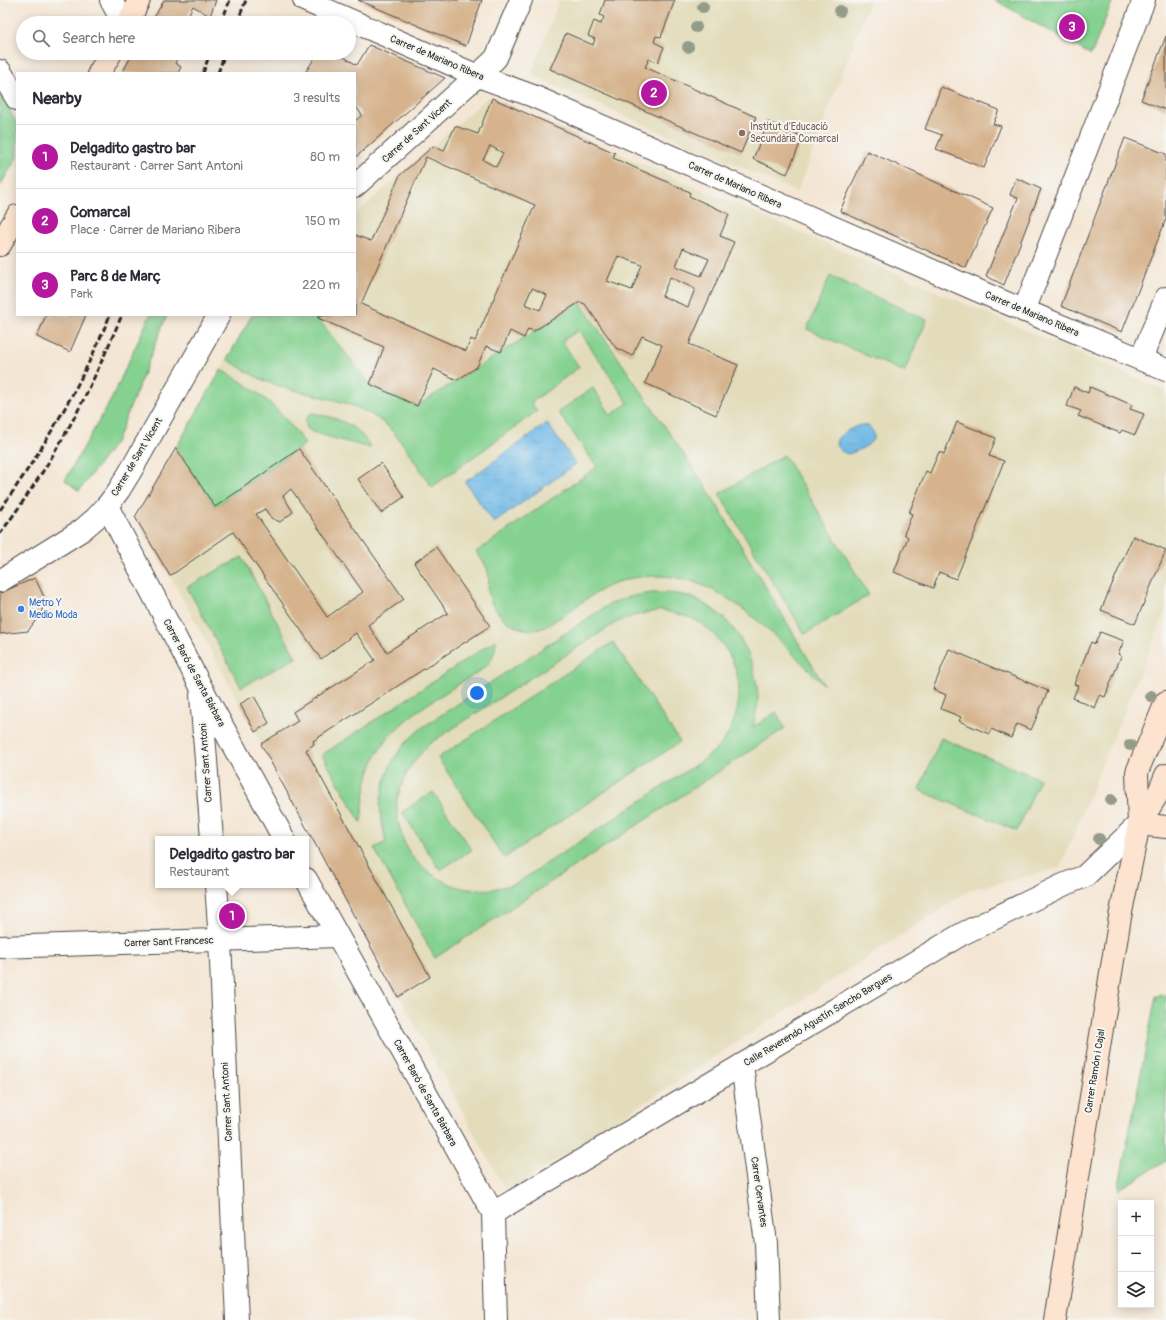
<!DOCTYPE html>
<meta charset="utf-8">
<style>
:root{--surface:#fff;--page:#f7f7f7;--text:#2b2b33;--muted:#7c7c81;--line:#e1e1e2;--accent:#b5179e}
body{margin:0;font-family:Pangolin,sans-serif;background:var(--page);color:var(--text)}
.controls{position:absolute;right:12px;bottom:12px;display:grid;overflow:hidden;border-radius:0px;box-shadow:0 2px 10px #0003}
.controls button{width:36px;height:36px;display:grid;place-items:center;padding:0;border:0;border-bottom:1px solid var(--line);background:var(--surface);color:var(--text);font:20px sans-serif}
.you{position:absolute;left:477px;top:693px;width:14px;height:14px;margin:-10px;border:3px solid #fff;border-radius:50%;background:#1a73e8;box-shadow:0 0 0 6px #1a73e833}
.badge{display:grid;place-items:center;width:26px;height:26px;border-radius:50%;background:var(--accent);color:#fff;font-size:13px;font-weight:700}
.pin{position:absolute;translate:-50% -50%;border:2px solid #fff;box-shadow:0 1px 4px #0006}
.popup{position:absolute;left:155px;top:836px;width:154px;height:52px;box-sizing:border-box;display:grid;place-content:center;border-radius:0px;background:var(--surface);filter:drop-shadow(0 1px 3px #0005);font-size:13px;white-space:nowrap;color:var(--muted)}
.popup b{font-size:15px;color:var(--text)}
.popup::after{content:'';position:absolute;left:50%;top:100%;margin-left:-8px;border:8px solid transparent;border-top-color:var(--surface)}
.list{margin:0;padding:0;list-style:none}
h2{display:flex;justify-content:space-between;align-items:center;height:52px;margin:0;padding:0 16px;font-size:17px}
h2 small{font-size:13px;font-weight:400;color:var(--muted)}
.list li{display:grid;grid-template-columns:26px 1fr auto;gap:12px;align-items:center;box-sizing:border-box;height:64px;padding:0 16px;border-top:1px solid var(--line)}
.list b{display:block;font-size:15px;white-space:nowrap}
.list p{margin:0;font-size:13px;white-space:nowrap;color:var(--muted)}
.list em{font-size:13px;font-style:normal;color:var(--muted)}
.icon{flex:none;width:22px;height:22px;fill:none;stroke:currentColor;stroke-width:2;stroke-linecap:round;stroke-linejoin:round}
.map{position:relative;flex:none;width:1166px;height:1320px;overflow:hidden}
.search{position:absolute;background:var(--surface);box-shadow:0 2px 10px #0003;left:16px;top:16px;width:340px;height:44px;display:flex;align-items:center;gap:10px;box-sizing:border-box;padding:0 14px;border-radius:22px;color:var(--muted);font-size:15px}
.panel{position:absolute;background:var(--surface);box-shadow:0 2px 10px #0003;left:16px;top:72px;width:340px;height:244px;border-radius:0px}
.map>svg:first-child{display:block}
.built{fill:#e2dcba}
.green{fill:#84d190;stroke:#587e5e;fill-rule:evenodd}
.water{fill:url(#water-ripples);stroke:#4d7289}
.building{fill:#d6b38d;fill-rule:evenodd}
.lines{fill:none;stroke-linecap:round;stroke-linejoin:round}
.street-casing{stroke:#494744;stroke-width:24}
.secondary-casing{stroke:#494744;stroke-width:24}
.street{stroke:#fff;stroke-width:22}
.secondary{stroke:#fde4d0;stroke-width:22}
.rail{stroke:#2b2b2b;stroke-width:3;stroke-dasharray:6 3;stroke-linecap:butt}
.tree{fill:#949b88}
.education-dot{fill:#8d6e63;stroke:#f6f6f2;stroke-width:1.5}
.shop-dot{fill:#3f7fe0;stroke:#f6f6f2;stroke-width:1.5}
.labels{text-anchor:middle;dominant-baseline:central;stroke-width:4;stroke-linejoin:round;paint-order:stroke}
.street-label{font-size:10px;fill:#2b2b2b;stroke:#f6f6f2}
.education-label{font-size:10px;fill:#785e54;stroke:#f6f6f2;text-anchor:start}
.shop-label{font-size:10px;fill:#366cbe;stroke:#f6f6f2;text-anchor:start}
</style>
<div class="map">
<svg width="1166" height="1320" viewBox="0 0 1166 1320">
<defs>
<pattern id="water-ripples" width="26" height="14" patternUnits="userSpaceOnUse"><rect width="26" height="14" fill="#6fb9e7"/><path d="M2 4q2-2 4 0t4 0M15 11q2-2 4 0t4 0" fill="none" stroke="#5b97bb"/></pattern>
</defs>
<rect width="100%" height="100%" fill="#f6f6f2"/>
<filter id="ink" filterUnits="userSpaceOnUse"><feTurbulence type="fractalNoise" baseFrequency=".025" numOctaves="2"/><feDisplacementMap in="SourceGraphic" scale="8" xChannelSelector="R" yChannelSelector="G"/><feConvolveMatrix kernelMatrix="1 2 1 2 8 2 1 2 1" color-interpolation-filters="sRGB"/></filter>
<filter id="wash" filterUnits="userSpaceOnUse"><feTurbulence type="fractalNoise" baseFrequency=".012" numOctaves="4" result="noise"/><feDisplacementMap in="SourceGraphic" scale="16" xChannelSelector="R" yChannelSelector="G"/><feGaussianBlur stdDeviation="0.9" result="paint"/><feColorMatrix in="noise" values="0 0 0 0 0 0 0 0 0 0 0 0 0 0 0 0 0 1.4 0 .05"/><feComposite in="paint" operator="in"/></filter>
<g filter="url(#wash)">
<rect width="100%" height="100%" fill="#f4e6d4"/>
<!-- built -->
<g class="built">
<polygon points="559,0 870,0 797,192 531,75"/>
<polygon points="488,97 1166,391 1166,609 1060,868 970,890 507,1193 261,744 240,704 170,576 135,517 176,448 252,315 355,315 355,215"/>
</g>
<!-- green -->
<g class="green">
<polygon points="995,0 1113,0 1091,55"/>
<polygon points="0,95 17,123 17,157 0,186"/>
<polygon points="830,276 927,320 904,372 807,329"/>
<path d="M580,302L706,487L824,685C787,649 752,607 704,586C678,574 644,573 618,582C596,590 578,606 559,618C553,622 547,627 540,629C531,631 520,629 511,624C500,618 489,603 488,590C488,585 490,578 488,572C487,565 480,558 476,552L597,467L558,412L593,388L611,415L628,403L579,330L562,341L579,367L531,403L537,411L432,487C419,469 401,437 384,423C351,397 308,397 270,383C254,377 241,368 227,359L252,315H315L370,384L417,406Z"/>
<polygon points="150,315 167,315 117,440 79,491 65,480 112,398"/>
<path d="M221,370C259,390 280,409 305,444L215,507L176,448Z"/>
<path d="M312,413C337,418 357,423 371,448L340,440L312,432L307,428L305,421L308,416Z"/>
<polygon points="784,455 869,595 805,634 719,494"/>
<polygon points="242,557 296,658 241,687 187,587"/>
<path d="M653,593C667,593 683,593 695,599C734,616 756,656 758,697C758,707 755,717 753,727L776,712L785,728L435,958L374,848L386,842C383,830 381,818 380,806C380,801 382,795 383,790C388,762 402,744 423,727L605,607C621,598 635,595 653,593ZM661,610C672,613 683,615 693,619C702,623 709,629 715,636C742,663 746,700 728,734C723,744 712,753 703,760L517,883C500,888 487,891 469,889C449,887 427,873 414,859C403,847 395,817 397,801C397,797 399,793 400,790C406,770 417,756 432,742L617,622L633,616Z"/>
<path d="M496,640C496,648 494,656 489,663C483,671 470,677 462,682C433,701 399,719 380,749C366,770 364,798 361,822L322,755Z"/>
<polygon points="613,642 680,742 504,858 438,758"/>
<polygon points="941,738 1040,779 1017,831 919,790"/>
<polygon points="433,792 472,850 440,870 402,812"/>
<polygon points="1166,995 1166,1161 1118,1190 1156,996"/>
</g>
<!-- water -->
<g class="water">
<polygon points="547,423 576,464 494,523 465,482"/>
<path d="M860,425L868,426C885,440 861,450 848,454C840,452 831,443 840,436C845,431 854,427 860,425Z"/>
</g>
<g id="blocks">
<!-- building -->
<g class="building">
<polygon points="164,0 216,0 210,16 193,6 184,23 151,23"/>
<polygon points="358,0 482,0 466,46"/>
<polygon points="605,0 675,0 661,37 656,36 654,42 664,47 658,62 649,59 645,67 756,117 741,153 550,69 566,33 593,45 595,39 588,36 594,21 601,24 604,17 600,15"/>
<polygon points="1166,36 1166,110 1141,100"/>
<polygon points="369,45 445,78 355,158 355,121 362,115 357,108 355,108 355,73 305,73 318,53 337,53 357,65"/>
<polygon points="133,53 180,53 175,63 181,67 178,73 122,73"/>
<polygon points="941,87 999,110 993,124 1001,126 984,168 936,149 942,135 925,129"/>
<path d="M492,98L615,153L613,158L690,192L689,196L729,214L720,236L734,242L689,344L738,365L716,415L645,383L662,345L642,336L632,356L616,348L585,304L580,302L534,331L528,329L524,338L510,331L501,352L486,346L477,367L457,380L434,369L417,406L370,384L384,347L318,318L319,315H355V235L371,241L400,175L433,146L444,151L455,126L478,134ZM490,146L503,153L496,167L483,160ZM426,157L535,205L475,341L471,339L466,351L361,304ZM683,248L709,259L701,276L676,266ZM618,256L642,265L632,290L607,281ZM670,277L695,289L688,307L662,296ZM532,288L547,295L540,310L525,304Z"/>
<polygon points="768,122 803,137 787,174 753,159"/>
<polygon points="1125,138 1166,154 1166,219 1122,332 1061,306"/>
<polygon points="867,151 993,208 966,268 840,211"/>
<polygon points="1016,178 1041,189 1004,285 986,276 1018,198 1010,195"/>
<polygon points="46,315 86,315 70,352 37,337"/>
<polygon points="1074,387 1088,393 1090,387 1132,405 1130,409 1144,414 1135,435 1122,430 1120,433 1078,416 1081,411 1067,406"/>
<polygon points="957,422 996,438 989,456 1004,461 956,579 939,572 933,588 894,572 908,537 904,534 912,514 909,513 926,471 930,473 939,452 944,454"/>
<path d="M176,448L215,507L299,449L404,599L368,625L387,652L448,613L414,563L436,547L490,626L313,741L314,744L306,750L430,977L398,997L261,744L298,721L293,712L375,660L356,633L321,659L233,532L170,576L135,517ZM291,489L363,592L327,617L256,514L265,509L271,518L280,522L293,512L283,496Z"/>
<polygon points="381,463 404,497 381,513 358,479"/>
<polygon points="1133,536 1166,550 1135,624 1101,610"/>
<polygon points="35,578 46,601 39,618 38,617 28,631 0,634 0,593"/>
<polygon points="1100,632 1124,641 1118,654 1121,656 1105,697 1100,695 1095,708 1073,698 1078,686 1074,684 1091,642 1095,644"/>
<polygon points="949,649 1048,691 1031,730 1017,724 1011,738 991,729 989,734 959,721 961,717 941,709 946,695 933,689"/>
<polygon points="254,696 269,723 255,732 240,704"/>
</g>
</g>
</g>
<g filter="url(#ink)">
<use href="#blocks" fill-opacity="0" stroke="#494744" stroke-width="1"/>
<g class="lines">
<!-- street casing -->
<g class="street-casing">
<g id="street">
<polyline points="111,0 123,23"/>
<polyline points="304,0 478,76 533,96 997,299 1166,370"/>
<polyline points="0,71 17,99"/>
<polyline points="355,186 489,65 496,58 521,0"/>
<polyline points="1024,311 1144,0"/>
<polyline points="1141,359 1166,298"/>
<polyline points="107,506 201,687 284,839"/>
<polyline points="0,581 82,530 96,518 107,506 119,490 130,472 219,315"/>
<polyline points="201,695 212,839"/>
<polyline points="306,879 493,1213 496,1320"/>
<polyline points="216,885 220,940 237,1320"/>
<polyline points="0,947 337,936"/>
<polyline points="742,1065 766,1243 769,1320"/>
<polyline points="493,1213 962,934 1063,885 1085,876 1139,824"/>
</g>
</g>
<!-- secondary casing -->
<g class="secondary-casing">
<g id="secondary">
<polyline points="128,23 139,0"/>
<polyline points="99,73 111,53"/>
<polyline points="0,245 17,216"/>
<polyline points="1139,824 1159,792 1166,775"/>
<polyline points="1139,824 1166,827"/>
<polyline points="1055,1320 1120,917 1139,824 1137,772 1166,702"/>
</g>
</g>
<!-- street -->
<use href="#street" class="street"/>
<!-- secondary -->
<use href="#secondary" class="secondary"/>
<!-- rail -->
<g class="rail">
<polyline points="221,23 230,0"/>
<polyline points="237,23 246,0"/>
<polyline points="203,73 210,53"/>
<polyline points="218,73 225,53"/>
<path d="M0,510C43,449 82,384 110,315"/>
<path d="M0,534C23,502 45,470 64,436C86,398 104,356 122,315"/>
</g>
</g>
<!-- trees -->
<g class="tree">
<circle cx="703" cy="7" r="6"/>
<circle cx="840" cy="11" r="6"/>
<circle cx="696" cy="27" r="6"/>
<circle cx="688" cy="47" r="6"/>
<circle cx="1151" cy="696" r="6"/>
<circle cx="1130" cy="745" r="6"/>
<circle cx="1111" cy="800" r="6"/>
<circle cx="1099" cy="839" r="6"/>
</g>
</g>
<!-- markers -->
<circle class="education-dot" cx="742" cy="133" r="4"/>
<circle class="shop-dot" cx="21" cy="609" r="4"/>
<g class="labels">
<!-- street labels -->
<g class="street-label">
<text transform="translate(437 58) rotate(23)">Carrer de Mariano Ribera</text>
<text transform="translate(417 131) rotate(-42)">Carrer de Sant Vicent</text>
<text transform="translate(735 185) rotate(24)">Carrer de Mariano Ribera</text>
<text transform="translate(1032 314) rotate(23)">Carrer de Mariano Ribera</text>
<text transform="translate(137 457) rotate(-59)">Carrer de Sant Vicent</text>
<text transform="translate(194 673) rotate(62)">Carrer Baró de Santa Bárbara</text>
<text transform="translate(206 763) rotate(-94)">Carrer Sant Antoni</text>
<text transform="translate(169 942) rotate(-2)">Carrer Sant Francesc</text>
<text transform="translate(818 1020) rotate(-31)">Calle Reverendo Agustín Sancho Bargues</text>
<text transform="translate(1095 1071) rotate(-81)">Carrer Ramón i Cajal</text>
<text transform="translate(425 1093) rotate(61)">Carrer Baró de Santa Bárbara</text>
<text transform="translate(227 1102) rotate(-93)">Carrer Sant Antoni</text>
<text transform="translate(759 1192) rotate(82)">Carrer Cervantes</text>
</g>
<!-- education labels -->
<g class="education-label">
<text x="750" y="127">Institut d'Educació<tspan x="750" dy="12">Secundària Comarcal</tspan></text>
</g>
<!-- shop labels -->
<g class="shop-label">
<text x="29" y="603">Metro Y<tspan x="29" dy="12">Medio Moda</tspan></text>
</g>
</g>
</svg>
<div class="controls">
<button>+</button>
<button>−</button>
<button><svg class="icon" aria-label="layers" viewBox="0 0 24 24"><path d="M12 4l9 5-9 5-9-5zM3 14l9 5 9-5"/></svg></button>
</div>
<div class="you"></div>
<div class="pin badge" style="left:232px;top:916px">1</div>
<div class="popup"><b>Delgadito gastro bar</b>Restaurant</div>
<div class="pin badge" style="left:654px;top:93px">2</div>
<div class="pin badge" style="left:1072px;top:27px">3</div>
<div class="search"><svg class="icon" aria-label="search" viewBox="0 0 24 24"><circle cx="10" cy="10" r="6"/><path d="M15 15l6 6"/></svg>Search here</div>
<section class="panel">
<h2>Nearby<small>3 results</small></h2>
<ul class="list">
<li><span class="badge">1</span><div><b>Delgadito gastro bar</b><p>Restaurant · Carrer Sant Antoni</p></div><em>80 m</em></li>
<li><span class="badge">2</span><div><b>Comarcal</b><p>Place · Carrer de Mariano Ribera</p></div><em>150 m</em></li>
<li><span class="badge">3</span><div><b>Parc 8 de Març</b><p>Park</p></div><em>220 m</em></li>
</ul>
</section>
</div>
